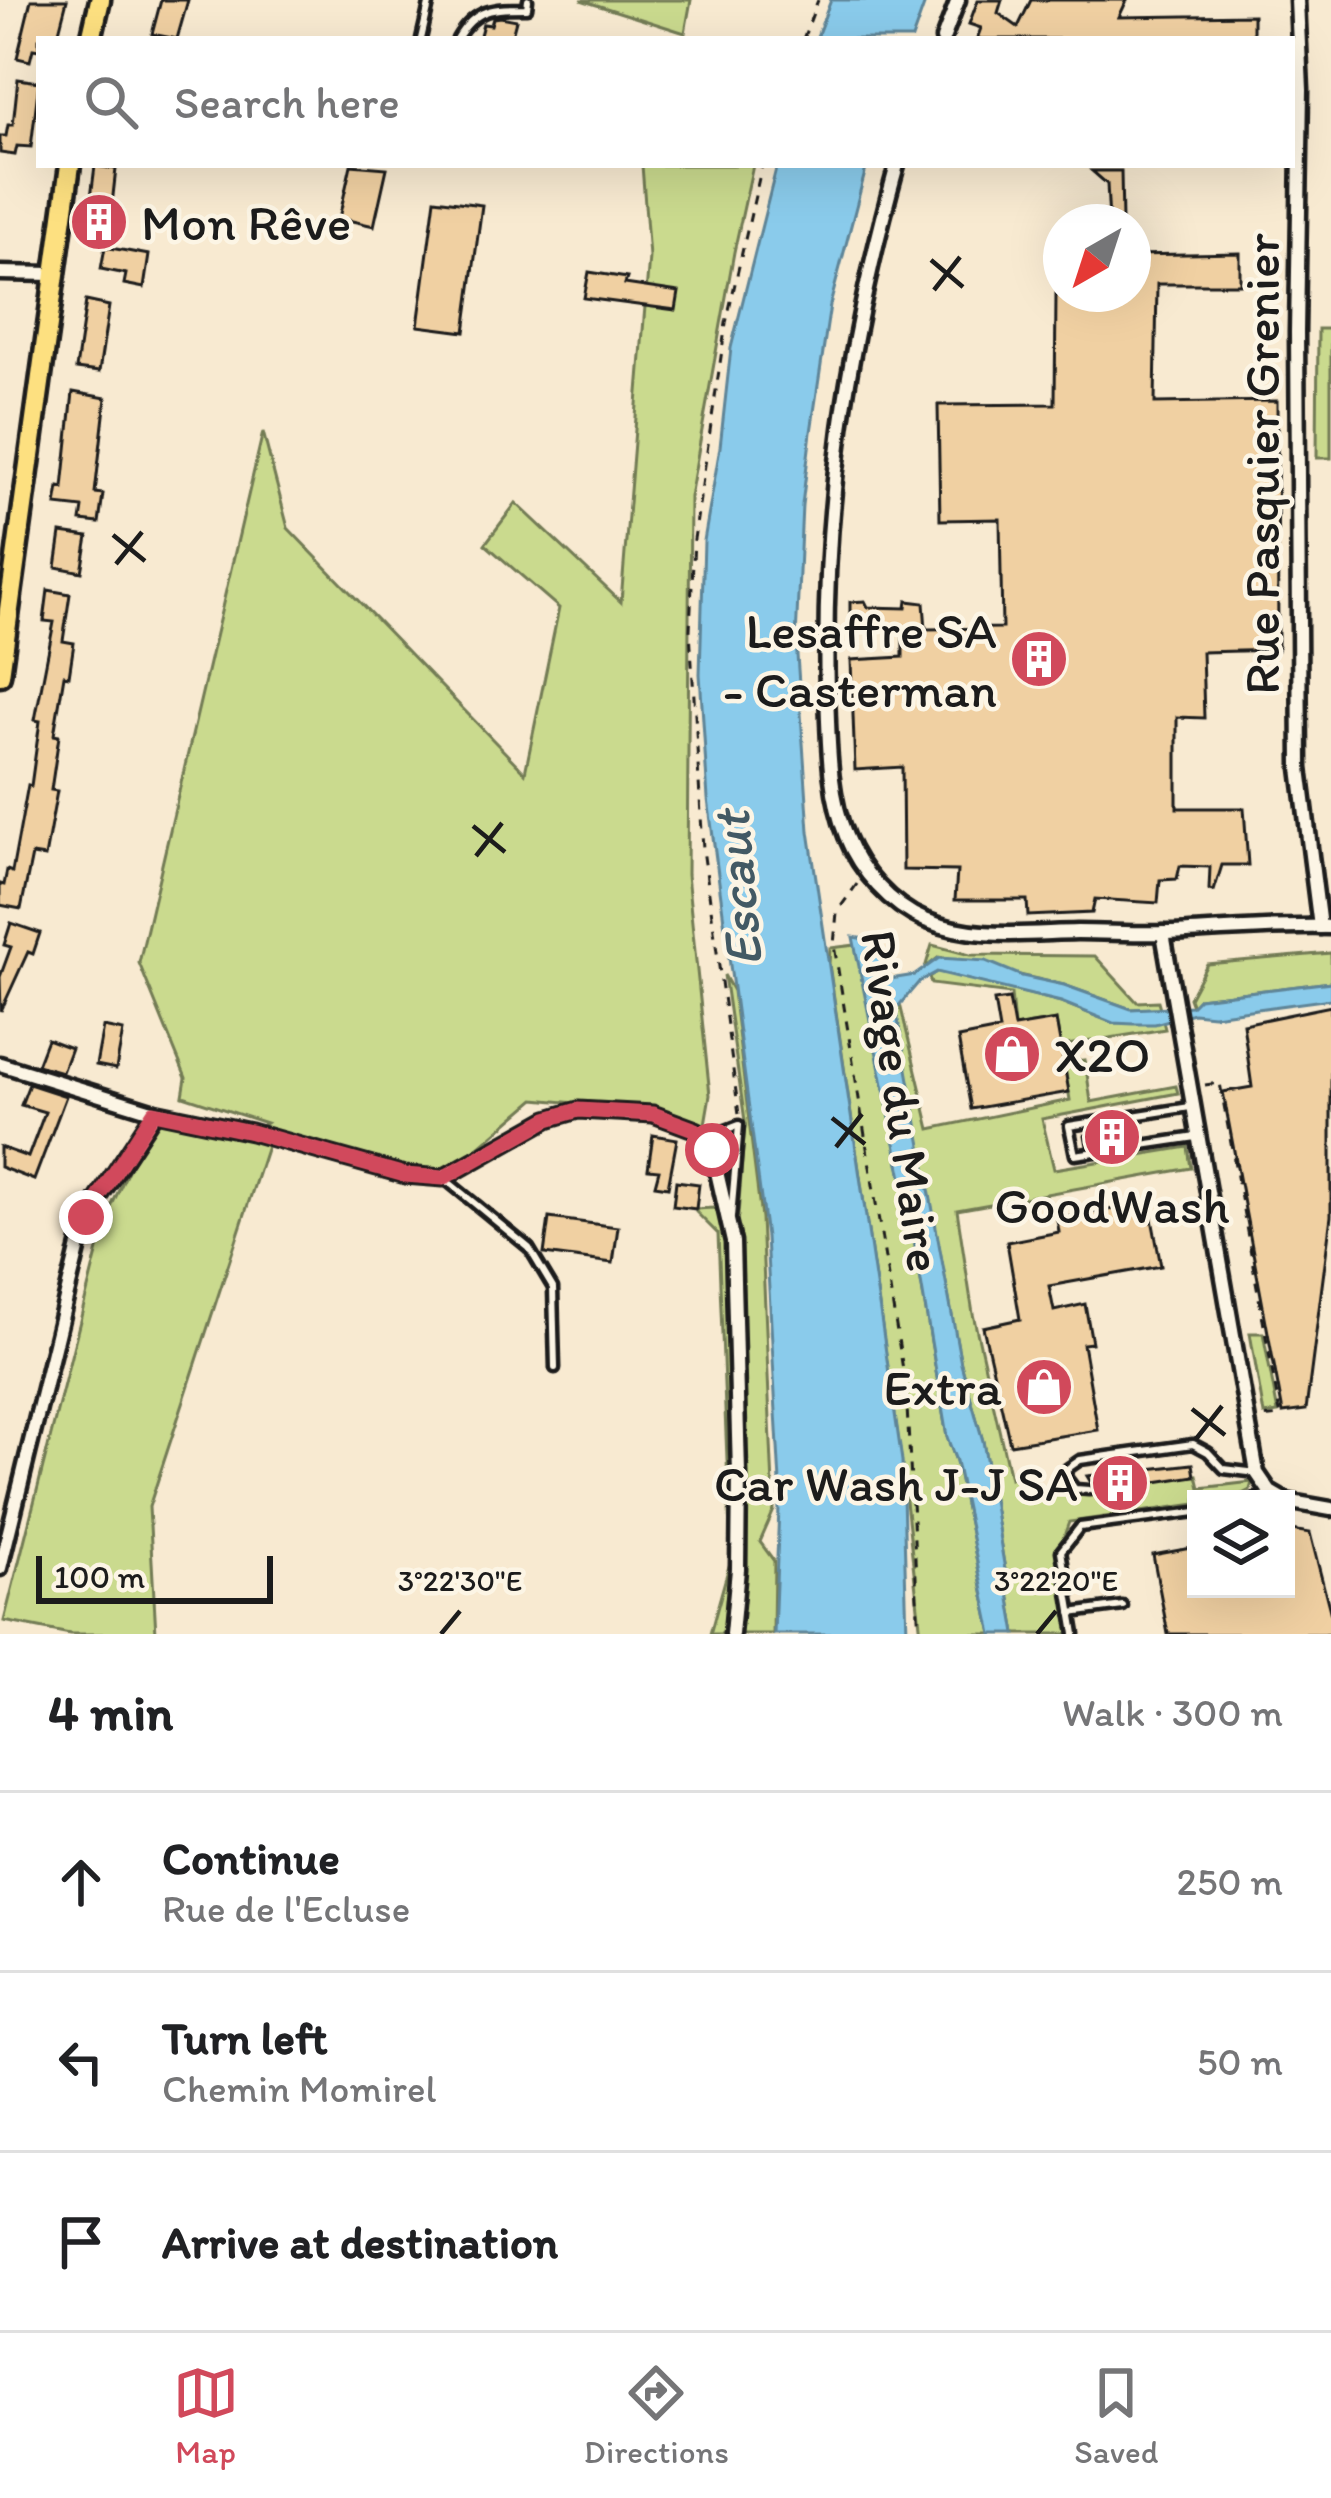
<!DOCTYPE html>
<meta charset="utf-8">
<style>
:root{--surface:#fff;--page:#f6f6f6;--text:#202124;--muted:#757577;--line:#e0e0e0;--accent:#d1495b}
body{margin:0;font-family:Itim,sans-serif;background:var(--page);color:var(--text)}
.controls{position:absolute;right:36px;bottom:36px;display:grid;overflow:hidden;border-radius:0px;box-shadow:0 12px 48px #0002}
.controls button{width:108px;height:108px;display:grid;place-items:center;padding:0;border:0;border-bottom:3px solid var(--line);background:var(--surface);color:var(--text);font:60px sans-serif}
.compass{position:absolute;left:1043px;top:204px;width:108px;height:108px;border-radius:50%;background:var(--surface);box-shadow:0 12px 48px #0002;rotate:219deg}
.scale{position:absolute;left:36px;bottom:30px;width:237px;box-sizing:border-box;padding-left:12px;border:6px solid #1c1c1c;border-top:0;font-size:33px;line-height:42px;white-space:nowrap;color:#1c1c1c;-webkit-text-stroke:9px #fcf5e5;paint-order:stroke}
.stop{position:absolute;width:36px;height:36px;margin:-27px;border:9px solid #d1495b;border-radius:50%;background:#fff}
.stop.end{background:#d1495b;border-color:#fff;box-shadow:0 3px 12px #0008}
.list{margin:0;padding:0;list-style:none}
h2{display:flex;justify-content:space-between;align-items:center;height:156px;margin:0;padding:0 48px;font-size:51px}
h2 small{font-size:39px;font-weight:400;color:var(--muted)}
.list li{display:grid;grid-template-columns:78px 1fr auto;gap:36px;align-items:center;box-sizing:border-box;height:180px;padding:0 48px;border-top:3px solid var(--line)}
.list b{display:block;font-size:45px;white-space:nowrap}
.list p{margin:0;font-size:39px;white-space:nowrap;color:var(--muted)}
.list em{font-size:39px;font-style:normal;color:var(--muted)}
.icon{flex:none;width:66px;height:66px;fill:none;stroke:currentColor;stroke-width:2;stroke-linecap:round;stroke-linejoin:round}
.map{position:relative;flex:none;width:1331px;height:1634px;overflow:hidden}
.search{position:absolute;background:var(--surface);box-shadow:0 12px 48px #0002;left:36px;right:36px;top:36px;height:132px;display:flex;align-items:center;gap:30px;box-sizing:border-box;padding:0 42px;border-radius:0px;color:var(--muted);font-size:45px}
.sheet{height:696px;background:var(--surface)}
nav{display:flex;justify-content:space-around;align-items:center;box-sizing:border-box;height:168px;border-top:3px solid var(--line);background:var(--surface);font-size:33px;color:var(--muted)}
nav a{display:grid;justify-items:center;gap:6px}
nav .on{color:var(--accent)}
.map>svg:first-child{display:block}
.green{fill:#cada8e;stroke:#737b55;stroke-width:3}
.water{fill:#8acbeb;stroke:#5e8598;stroke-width:3}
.building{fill:#f0d0a2;stroke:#1c1c1c;stroke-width:3}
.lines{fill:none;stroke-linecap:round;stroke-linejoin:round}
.service-casing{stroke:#1c1c1c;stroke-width:15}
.minor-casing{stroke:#1c1c1c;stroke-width:21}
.primary-casing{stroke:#1c1c1c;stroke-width:27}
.path{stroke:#1c1c1c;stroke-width:3;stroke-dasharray:9 9;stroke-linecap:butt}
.service{stroke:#fcf5e5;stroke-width:6}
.minor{stroke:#fcf5e5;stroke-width:12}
.primary{stroke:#fde080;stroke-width:18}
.route{stroke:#d1495b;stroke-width:15}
.ticks{fill:none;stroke:#1c1c1c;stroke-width:4.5}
.labels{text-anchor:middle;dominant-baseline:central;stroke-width:9;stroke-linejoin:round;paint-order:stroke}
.poi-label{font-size:51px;fill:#1c1c1c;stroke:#fcf5e5;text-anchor:end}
.street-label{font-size:51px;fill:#1c1c1c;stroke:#fcf5e5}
.water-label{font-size:54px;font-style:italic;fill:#425964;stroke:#fcf5e5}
.ticks-label{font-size:30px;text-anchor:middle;fill:#1c1c1c;stroke:#fcf5e5;stroke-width:9;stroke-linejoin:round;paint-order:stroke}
</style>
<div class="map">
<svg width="1331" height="1634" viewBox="0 0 1331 1634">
<rect width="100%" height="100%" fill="#f8ead1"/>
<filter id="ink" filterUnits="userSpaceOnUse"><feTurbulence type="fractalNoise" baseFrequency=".00833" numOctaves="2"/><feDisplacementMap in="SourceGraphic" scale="24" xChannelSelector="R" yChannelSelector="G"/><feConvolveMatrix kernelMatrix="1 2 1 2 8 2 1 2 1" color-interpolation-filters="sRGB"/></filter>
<g filter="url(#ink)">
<!-- green -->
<g class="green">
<polygon points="581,0 691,0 685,33"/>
<polygon points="642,165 753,165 734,252 690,497 687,875 710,1095 705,1124 668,1112 535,1099 443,1178 270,1137 149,1507 156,1634 70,1634 4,1621 106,1218 155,1112 250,1133 266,1123 183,1096 186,1078 139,963 263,432 288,528 525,773 559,608 485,544 516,503 621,602 649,257"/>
<polygon points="1318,329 1331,329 1331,458 1317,458"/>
<polygon points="856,945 911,1222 947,1437 956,1461 992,1634 921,1634 901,1457 829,964 830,948"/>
<polygon points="932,945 970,955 1095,956 1137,1002 1158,1001 1160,1008 1131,1009 1064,985 939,957 925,968"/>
<polygon points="1331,953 1331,982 1199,998 1192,1006 1189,998 1207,964"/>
<polygon points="937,971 1061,1002 1113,1023 1163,1021 1165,1029 1061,1046 1056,1020 1014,1027 1011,994 931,984 929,977"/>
<polygon points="724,975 733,991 761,1218 774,1510 760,1542 774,1561 773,1634 710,1634 731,1559 718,1234 696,1212 696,1209 714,1208 731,1219 738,1216 745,1121"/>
<polygon points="900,1004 930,1129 1070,1100 1064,1062 1085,1060 1091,1102 1176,1086 1178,1093 1042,1119 1054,1169 1188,1147 1191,1168 957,1210 973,1314 1010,1478 1032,1470 1040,1497 1197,1475 1200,1488 1252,1482 1250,1490 1234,1498 1196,1499 1196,1504 1069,1522 1056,1558 1070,1634 1016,1634 983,1441 961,1364 895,1009"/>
<polygon points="1250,1333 1263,1333 1278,1413 1264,1415"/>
</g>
<!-- water -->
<g class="water">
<polygon points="831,0 926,0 912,39 816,39"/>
<polygon points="777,165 867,165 830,305 811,432 802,505 796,640 809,831 902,1461 907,1634 774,1634 780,1482 766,1237 708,799 700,674 704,541 720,447 731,348"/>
<polygon points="853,937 877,941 890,979 915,975 939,958 986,961 1022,976 1064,985 1131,1009 1191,1006 1199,998 1331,982 1331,999 1213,1015 1193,1013 1155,1024 1134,1024 1113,1023 1061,1002 937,972 919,982 896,1009 961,1364 983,1441 1016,1634 992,1634 956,1461 947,1437 911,1222"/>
</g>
<!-- building -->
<g class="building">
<polygon points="31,0 67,0 57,39 39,39 39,50 33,49 30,61 17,58"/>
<polygon points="161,0 188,0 177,39 152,34"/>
<polygon points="978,0 1002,0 998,13 1018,27 1031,0 1127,0 1119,17 1253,15 1253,39 977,39 981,28 969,24"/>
<polygon points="500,17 516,20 511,39 479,39 483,24 491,25 493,18"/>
<polygon points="18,79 39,82 31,147 17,146 15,155 0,153 0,136 6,136 8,125 13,125"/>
<polygon points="351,165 387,168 374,226 339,218"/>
<polygon points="95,166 116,169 109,231 87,228"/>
<polygon points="1092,171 1121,171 1122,222 1109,222 1107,184"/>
<polygon points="435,199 482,205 465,332 418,326"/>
<polygon points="105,247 149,255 144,288 124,284 126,274 101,269"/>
<polygon points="1240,253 1240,284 1157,284 1155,403 1277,401 1278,650 1202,652 1204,718 1177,717 1177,808 1244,808 1248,865 1222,865 1214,891 1209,890 1210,867 1180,866 1177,879 1160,880 1158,903 1095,899 1092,913 1028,916 1027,900 955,900 957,871 903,870 902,767 855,770 851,660 903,657 903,629 850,631 850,602 865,601 868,607 906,608 907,601 924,603 926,629 1002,628 1000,519 940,520 938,405 1055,404 1056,294 1133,294 1133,255"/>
<polygon points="589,272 627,278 625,284 679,292 676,310 584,298"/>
<polygon points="86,301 109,306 99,372 76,369"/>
<polygon points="73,392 106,398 95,493 103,494 99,523 81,521 83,508 56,505 59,487 63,488"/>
<polygon points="61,533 88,537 82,572 56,567"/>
<polygon points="48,590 70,594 63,641 74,643 69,676 64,675 54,735 59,736 51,790 57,791 45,857 32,855 21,909 0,905 0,884 4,885 7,870 12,872 28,785 31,786 40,721 35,720 54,622 44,621"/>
<polygon points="11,923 40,933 33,954 28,952 1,1011 0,977 11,947 4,945"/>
<polygon points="1009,999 1014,1027 1056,1020 1069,1092 971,1109 958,1038 999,1030 994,1001"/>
<polygon points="1331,1006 1331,1216 1306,1410 1283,1413 1223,1092 1252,1087 1243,1024"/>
<polygon points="103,1027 123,1031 116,1069 96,1065"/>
<polygon points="47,1039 71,1048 62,1072 37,1065"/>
<polygon points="29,1084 66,1096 34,1180 0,1167 0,1147 28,1157 45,1112 21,1105"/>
<polygon points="1136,1126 1138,1138 1087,1146 1085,1135"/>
<polygon points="653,1135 677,1139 668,1187 655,1185 659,1170 648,1169"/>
<polygon points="676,1181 699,1184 696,1209 673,1206"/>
<polygon points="1149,1203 1161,1266 1049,1286 1054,1311 1085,1304 1092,1343 1083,1344 1098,1430 1010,1444 983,1327 1020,1319 1007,1242 1059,1232 1057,1219"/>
<polygon points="549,1218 618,1227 613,1263 544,1254"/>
<polygon points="1193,1464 1195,1476 1096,1491 1087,1476"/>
<polygon points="1286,1529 1310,1533 1331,1615 1331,1634 1168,1634 1153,1555 1196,1547 1196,1589 1286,1589"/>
</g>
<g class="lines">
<!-- service casing -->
<g class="service-casing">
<g id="service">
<polyline points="421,39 430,0"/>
<path d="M457,39C475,8 493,8 527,8L528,0"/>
<polyline points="1190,1107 1069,1126 1075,1155 1196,1137"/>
<polyline points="705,1138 739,1125 731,1217"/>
<polyline points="446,1180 529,1248 553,1288 555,1368"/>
<polyline points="1089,1490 1075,1489 1066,1477 1067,1469 1080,1460 1193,1444 1208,1452 1224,1469 1257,1473"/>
<polyline points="1253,1499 1269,1494"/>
<polyline points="1071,1613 1123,1606"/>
<polyline points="1075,1634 1061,1551 1080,1527 1196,1512"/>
</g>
</g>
<!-- minor casing -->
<g class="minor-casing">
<g id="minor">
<polyline points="1297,0 1301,90 1297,332 1300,768 1320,927"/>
<polyline points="943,39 958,0"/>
<path d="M897,165C847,345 822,505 827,693C829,740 828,792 846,836C860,871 890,905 925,920C973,940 1026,933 1077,932C1107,932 1138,934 1168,933C1222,931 1277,925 1331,927"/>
<polyline points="0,273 53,274"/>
<polyline points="1163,933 1257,1473 1270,1492 1282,1499"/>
<polyline points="0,1064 155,1112 251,1132 405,1175 443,1178 548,1119 578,1110 653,1114 696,1130 712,1150 733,1242 739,1474 738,1569 732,1634"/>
<polyline points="1286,1501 1331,1509"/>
<polyline points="0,1568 86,1217 155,1112"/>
</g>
</g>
<!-- primary casing -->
<g class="primary-casing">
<g id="primary">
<polyline points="91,39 100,0"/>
<polyline points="0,675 70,165"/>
</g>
</g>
<!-- path -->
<g class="path">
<polyline points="803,39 818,0"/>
<polyline points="857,884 837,912 834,945 906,1388 919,1634"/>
<polyline points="1205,1085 1220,1083 1279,1408 1281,1416 1261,1418"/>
<polyline points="739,1114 703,849 690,630 694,539 726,323 762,165"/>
</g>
<!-- service -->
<use href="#service" class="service"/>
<!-- minor -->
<use href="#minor" class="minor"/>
<!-- primary -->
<use href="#primary" class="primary"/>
</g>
</g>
<g class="lines" filter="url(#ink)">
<!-- route -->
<polyline class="route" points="86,1217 154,1112 251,1132 405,1175 443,1178 548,1119 578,1110 653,1114 696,1130 712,1150"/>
</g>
<!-- ticks -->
<path class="ticks" d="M931,260L963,287M934,290L960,257M113,535L145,561M116,564L142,532M473,826L505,852M476,856L502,823M832,1118L865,1144M836,1147L862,1114M1192,1409L1225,1435M1196,1439L1222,1406M441,1634L460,1611M1037,1634L1056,1611"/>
<!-- icons -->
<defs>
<g id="building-disc" transform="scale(3)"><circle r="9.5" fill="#d1495b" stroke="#fcf5e5"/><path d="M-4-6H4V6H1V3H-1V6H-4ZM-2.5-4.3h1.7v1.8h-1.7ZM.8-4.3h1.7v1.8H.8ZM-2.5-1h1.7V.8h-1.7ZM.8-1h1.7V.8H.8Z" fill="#fff"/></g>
<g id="shop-disc" transform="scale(3)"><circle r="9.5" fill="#d1495b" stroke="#fcf5e5"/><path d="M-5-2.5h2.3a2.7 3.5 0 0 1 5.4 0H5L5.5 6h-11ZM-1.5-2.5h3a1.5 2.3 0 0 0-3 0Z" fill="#fff"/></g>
</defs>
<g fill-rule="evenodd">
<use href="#building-disc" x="99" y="222"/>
<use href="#building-disc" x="1039" y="659"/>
<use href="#shop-disc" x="1012" y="1054"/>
<use href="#building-disc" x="1112" y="1137"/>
<use href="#shop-disc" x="1044" y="1387"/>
<use href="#building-disc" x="1120" y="1483"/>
</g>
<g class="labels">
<!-- poi labels -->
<g class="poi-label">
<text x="141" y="222" text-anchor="start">Mon Rêve</text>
<text x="997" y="630">Lesaffre SA<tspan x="997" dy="59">- Casterman</tspan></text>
<text x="1054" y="1054" text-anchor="start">X2O</text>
<text x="1112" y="1205" text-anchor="middle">GoodWash</text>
<text x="1002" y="1387">Extra</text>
<text x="1078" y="1483">Car Wash J-J SA</text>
</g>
<!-- street labels -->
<g class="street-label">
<text transform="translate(1261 464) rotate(-90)">Rue Pasquier Grenier</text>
<text transform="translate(902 1101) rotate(82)">Rivage du Maire</text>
</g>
<!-- water labels -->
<g class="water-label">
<text transform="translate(737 889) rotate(-95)">Escaut</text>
</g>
</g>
<g class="ticks-label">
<text x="460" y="1591">3°22'30"E</text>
<text x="1056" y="1591">3°22'20"E</text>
</g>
</svg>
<div class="controls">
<button><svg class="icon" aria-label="layers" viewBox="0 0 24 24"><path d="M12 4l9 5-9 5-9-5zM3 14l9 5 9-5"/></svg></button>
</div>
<svg class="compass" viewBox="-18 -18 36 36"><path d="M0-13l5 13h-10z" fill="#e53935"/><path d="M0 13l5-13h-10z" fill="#757577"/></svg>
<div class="scale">100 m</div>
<div class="stop" style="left:712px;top:1150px"></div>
<div class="stop end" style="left:86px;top:1217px"></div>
<div class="search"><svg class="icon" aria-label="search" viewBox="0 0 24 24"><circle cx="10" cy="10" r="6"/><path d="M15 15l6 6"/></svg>Search here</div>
</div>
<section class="sheet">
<h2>4 min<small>Walk · 300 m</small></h2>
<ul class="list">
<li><svg class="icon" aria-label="ahead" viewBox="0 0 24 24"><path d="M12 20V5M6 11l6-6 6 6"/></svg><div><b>Continue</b><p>Rue de l'Ecluse</p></div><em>250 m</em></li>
<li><svg class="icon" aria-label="left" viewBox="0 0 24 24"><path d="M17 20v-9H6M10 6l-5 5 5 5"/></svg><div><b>Turn left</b><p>Chemin Momirel</p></div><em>50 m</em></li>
<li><svg class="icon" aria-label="arrive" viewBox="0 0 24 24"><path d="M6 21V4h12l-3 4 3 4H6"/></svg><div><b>Arrive at destination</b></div></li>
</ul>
</section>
<nav>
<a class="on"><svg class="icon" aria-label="map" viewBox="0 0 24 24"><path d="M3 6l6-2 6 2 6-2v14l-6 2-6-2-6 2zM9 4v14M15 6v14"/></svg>Map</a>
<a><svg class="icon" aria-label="directions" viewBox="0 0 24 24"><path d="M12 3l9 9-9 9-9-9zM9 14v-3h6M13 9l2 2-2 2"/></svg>Directions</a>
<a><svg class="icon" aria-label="saved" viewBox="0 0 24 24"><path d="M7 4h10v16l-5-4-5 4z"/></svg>Saved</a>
</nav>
